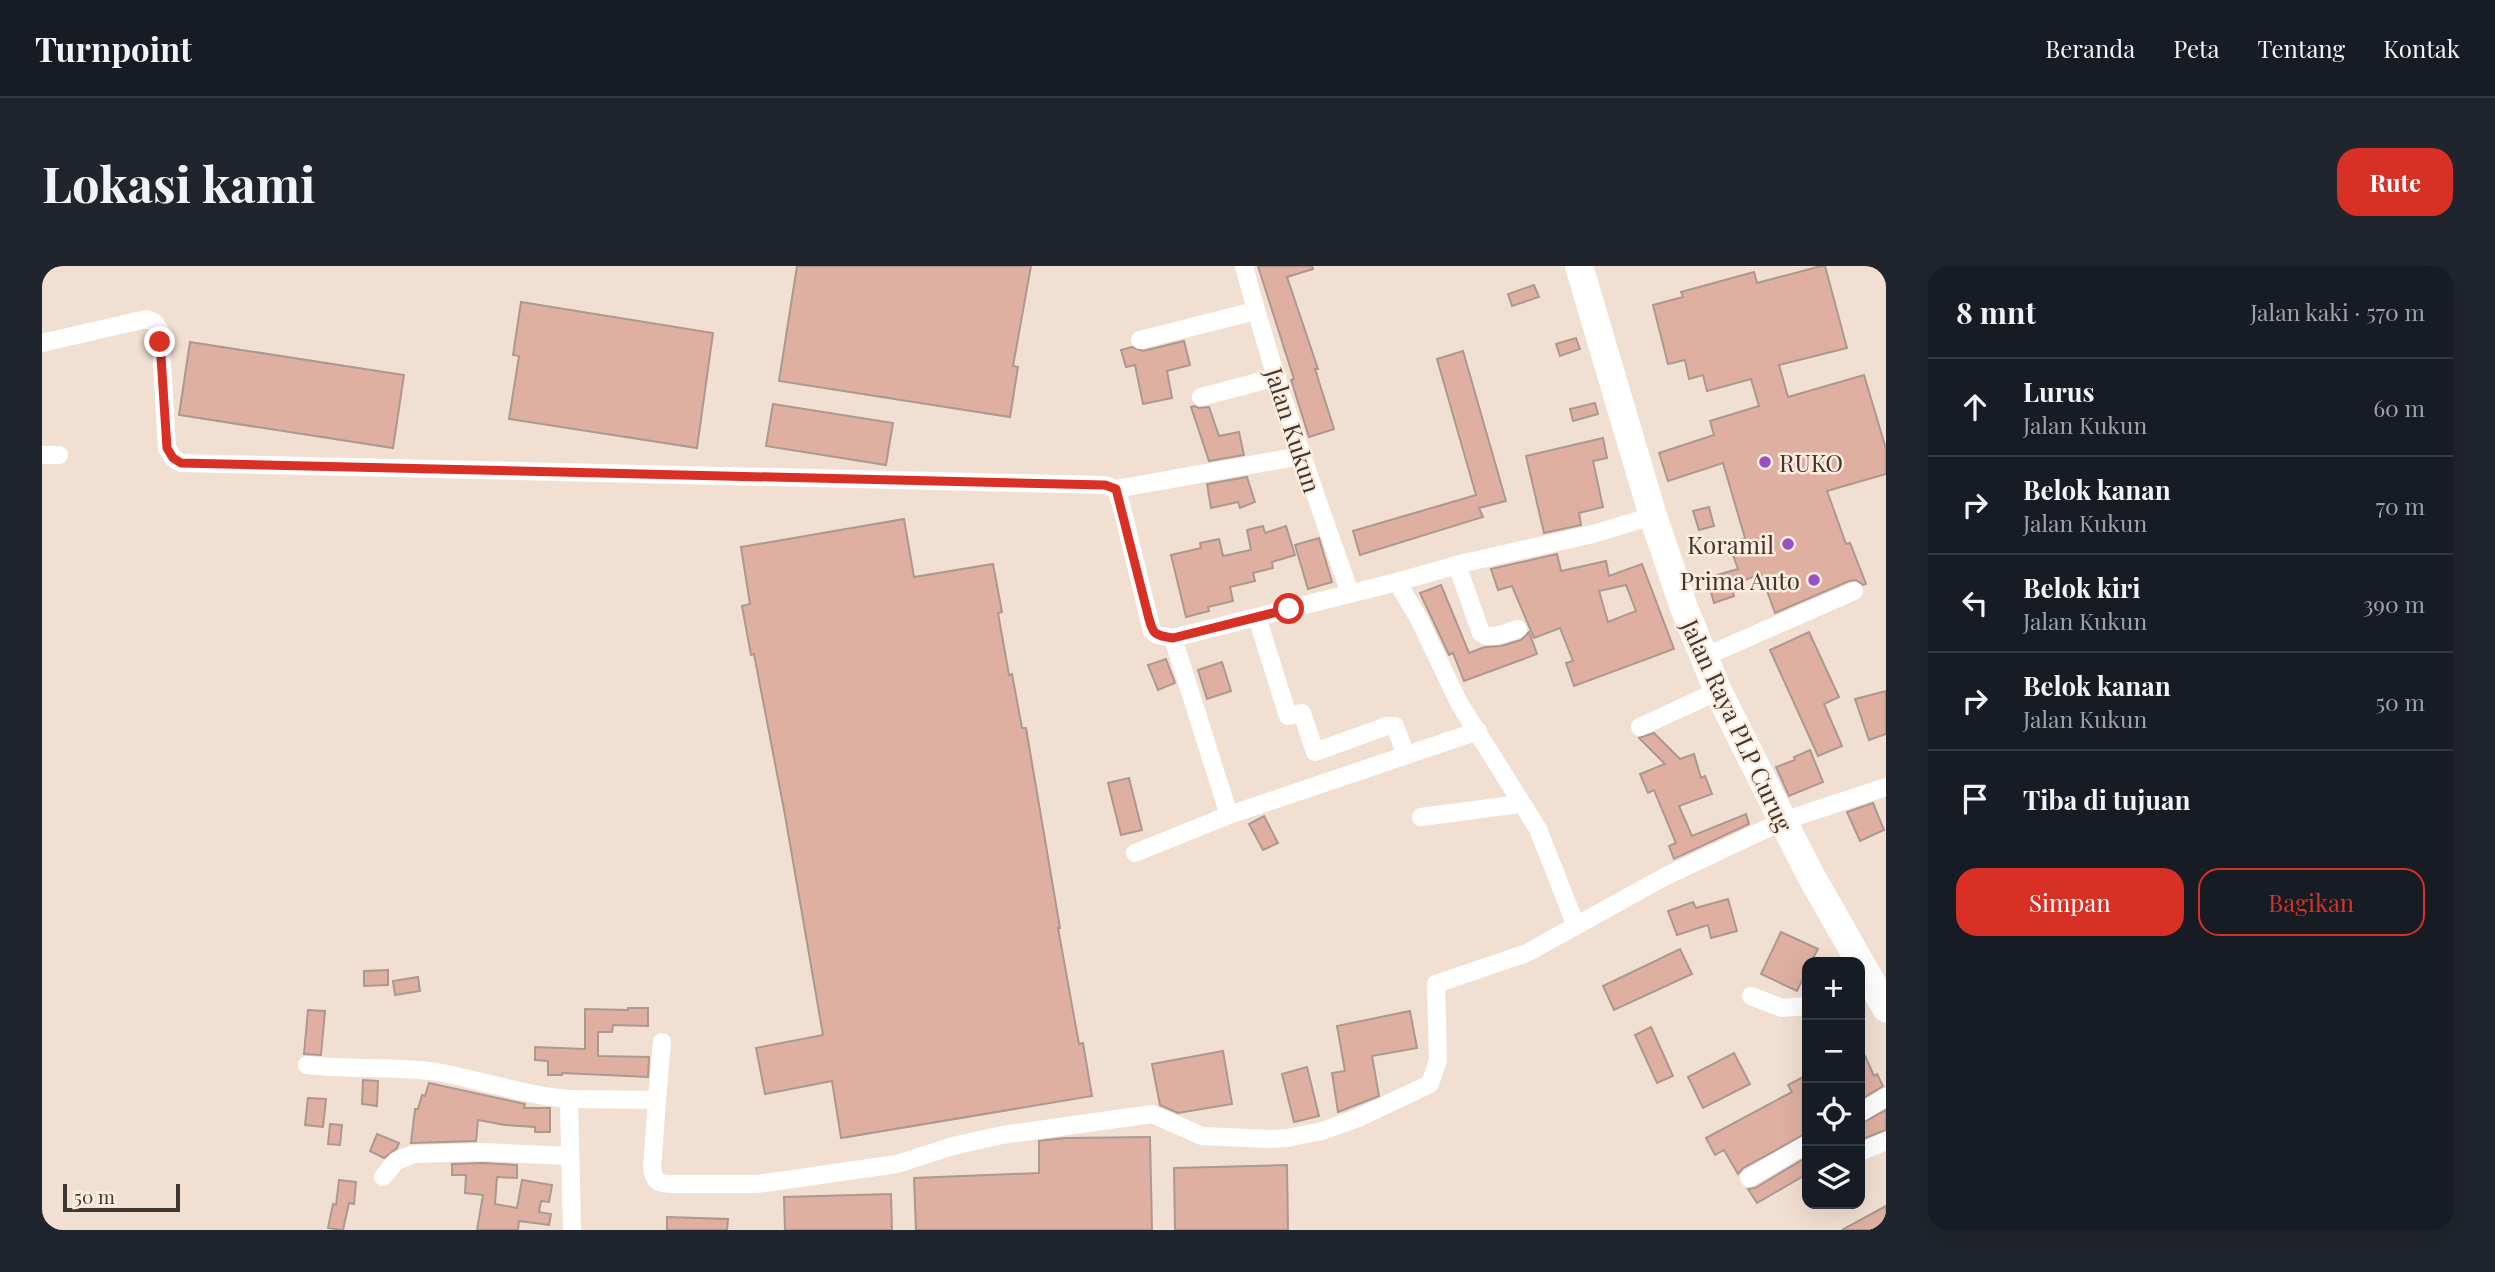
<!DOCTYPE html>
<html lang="id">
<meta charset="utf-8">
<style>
:root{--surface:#171b24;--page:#20242c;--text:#f1f3f6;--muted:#9ea1a6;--line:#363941;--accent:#d93025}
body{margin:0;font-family:"Playfair Display",serif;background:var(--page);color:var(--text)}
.controls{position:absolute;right:21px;bottom:21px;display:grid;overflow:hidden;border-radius:14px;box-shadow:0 7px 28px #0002}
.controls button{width:63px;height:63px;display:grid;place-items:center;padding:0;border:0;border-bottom:2px solid var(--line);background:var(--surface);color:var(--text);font:35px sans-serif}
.scale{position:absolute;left:21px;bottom:18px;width:117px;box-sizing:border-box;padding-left:7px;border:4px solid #3f3832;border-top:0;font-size:19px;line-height:24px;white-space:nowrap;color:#3f3832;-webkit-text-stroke:5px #ffeddf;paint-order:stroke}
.stop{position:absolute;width:21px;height:21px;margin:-16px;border:5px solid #d93025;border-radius:50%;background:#fff}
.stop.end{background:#d93025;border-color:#fff;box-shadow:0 2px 7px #0008}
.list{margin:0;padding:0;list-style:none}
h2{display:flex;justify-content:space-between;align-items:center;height:91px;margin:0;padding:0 28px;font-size:30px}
h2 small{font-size:23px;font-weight:400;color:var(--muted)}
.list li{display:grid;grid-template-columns:46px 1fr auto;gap:21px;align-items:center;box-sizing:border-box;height:98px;padding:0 28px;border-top:2px solid var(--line)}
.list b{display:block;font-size:26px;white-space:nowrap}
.list p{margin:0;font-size:23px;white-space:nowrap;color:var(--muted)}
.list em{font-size:23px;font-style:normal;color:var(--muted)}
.actions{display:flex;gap:14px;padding:21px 28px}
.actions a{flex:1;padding:16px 0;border:2px solid var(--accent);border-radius:21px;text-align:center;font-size:24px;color:var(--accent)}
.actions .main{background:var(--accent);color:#fff}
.icon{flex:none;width:38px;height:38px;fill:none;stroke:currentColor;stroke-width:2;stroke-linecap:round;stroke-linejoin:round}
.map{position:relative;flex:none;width:1844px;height:964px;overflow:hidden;border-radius:21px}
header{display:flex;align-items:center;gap:42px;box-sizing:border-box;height:98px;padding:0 35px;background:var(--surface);border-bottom:2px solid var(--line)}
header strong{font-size:33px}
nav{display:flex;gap:38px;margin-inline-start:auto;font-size:24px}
.intro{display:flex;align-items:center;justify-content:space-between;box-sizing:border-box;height:168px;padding:0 42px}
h1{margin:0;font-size:49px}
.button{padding:18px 32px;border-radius:21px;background:var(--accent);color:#fff;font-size:24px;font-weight:700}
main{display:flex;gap:42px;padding:0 42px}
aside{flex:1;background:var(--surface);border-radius:21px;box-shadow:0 7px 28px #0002}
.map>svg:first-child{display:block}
.building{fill:#dfb0a1;stroke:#ac9791;stroke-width:2;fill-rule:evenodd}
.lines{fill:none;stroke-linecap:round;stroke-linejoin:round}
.street{stroke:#fff;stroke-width:18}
.primary{stroke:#fff;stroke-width:28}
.route{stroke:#d93025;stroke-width:9}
.poi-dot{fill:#9850c3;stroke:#ffeddf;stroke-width:2.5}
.labels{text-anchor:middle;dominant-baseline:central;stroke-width:5;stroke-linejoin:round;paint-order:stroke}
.street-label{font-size:24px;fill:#3f3832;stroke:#ffeddf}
.poi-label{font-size:24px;fill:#3f3832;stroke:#ffeddf;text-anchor:end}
</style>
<header>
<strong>Turnpoint</strong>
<nav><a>Beranda</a><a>Peta</a><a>Tentang</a><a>Kontak</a></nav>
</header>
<div class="intro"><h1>Lokasi kami</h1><a class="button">Rute</a></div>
<main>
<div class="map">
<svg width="1844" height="964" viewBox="0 0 1844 964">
<rect width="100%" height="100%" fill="#f1e0d2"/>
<!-- building -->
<g class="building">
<polygon points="755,0 989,0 971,100 976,101 968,151 737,115"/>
<polygon points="1216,0 1270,0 1271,3 1245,11 1276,103 1273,103 1292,163 1267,171 1249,114 1252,113"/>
<polygon points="1779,0 1783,0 1805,82 1737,99 1746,131 1822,109 1844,183 1844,208 1785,225 1804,278 1808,277 1824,318 1821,319 1814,314 1807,315 1733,347 1719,308 1689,319 1692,330 1672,337 1665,312 1696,303 1687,278 1703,272 1681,197 1626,215 1617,187 1672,169 1668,155 1717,140 1709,113 1665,125 1661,109 1647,113 1643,94 1626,98 1611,39 1641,31 1639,26 1712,6 1715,17"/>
<polygon points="1492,19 1497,31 1470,40 1466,28"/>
<polygon points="479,36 671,67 655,182 467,153 477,90 471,89"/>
<polygon points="1534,72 1538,83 1518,90 1514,78"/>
<polygon points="1142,75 1148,99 1125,105 1130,132 1101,138 1093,99 1084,101 1079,84 1090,81 1101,85"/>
<polygon points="148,76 362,109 351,182 137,149"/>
<polygon points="1421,85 1464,235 1437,242 1441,251 1318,289 1311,265 1434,229 1395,93"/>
<polygon points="1553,137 1556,148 1531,155 1528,143"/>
<polygon points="731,138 851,157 844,199 724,180"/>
<polygon points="1152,140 1157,142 1167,141 1177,170 1197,166 1202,189 1167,195 1149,141"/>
<polygon points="1561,172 1565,192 1551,195 1561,241 1537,247 1539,259 1502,267 1484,190"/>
<polygon points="1205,211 1213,236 1198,242 1196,236 1169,242 1165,218"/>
<polygon points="1667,241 1672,260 1657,264 1651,245"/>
<polygon points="862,253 872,311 951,298 960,346 956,347 967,409 970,408 980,462 984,462 1018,662 1016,662 1037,778 1041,777 1050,830 799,872 790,815 723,828 714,782 781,769 743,549 712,388 709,389 700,340 708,338 699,281"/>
<polygon points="1221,260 1223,267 1244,260 1253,289 1230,296 1231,302 1211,307 1213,315 1188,321 1191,335 1166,341 1167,345 1144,351 1129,289 1159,282 1158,277 1177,273 1181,290 1209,284 1205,264"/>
<polygon points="1277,272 1290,316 1266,323 1253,279"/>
<path d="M1515,288L1519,305L1564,295L1567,310L1600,298L1632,383L1532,420L1524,397L1531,395L1518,362L1492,372L1470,320L1456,324L1449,303ZM1584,319L1594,345L1566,356L1557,325Z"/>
<polygon points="1399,319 1427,387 1443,381 1459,380 1479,374 1487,366 1495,388 1422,415 1411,387 1407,389 1378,327"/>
<polygon points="1767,366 1797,431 1782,438 1800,480 1776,490 1728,384"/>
<polygon points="1124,393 1133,417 1116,424 1106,399"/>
<polygon points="1180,396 1189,425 1165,433 1156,404"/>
<polygon points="1844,425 1844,468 1827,474 1813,433"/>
<polygon points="1612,467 1638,493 1652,488 1659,512 1663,510 1670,528 1637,540 1650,570 1704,548 1707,558 1632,593 1627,580 1634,577 1612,524 1606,527 1598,508 1623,498 1597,472"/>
<polygon points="1768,484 1781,516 1747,530 1734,501 1753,494 1752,491"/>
<polygon points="1087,512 1100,564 1079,569 1066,517"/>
<polygon points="1831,537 1842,564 1818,575 1805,546"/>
<polygon points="1222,550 1236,577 1221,584 1207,558"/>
<polygon points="1686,633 1695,665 1669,672 1666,659 1635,669 1626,645 1651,636 1654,642"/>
<polygon points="1739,666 1776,683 1769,696 1765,696 1765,704 1755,725 1719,708"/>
<polygon points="1638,683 1650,708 1572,744 1561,720"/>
<polygon points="346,704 346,719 322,720 322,705"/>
<polygon points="376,711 378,725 353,729 351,715"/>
<polygon points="586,742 606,742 606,760 571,759 570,766 556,766 556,790 607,791 606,811 520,807 520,809 506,809 506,795 493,794 493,781 543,783 543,743 586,744"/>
<polygon points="266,744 283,745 279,789 262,788"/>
<polygon points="1368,745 1375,782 1330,790 1337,830 1296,846 1290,807 1303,805 1295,760"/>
<polygon points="1609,761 1631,810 1615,817 1593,769"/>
<polygon points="1818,779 1832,810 1835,808 1841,820 1818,834"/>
<polygon points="1181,785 1190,838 1136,847 1118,839 1110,798"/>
<polygon points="1692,787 1708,818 1661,842 1646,811"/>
<polygon points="1265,801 1277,850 1252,856 1240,808"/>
<polygon points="1765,809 1765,867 1701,902 1696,908 1682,884 1673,889 1664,872 1750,826 1746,819"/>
<polygon points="321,814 336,815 335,840 320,838"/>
<polygon points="387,817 483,838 482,842 508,842 508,866 493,866 493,861 463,859 436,854 434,875 369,877 373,843 376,843 380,829 383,830"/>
<polygon points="266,832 284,833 281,861 263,859"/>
<polygon points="1844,844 1844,864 1818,874 1818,858"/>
<polygon points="288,858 300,859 298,879 286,878"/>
<polygon points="335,868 357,877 355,882 342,892 328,885"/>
<polygon points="1108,871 1110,964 874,964 872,912 997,907 997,875 1023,872"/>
<polygon points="1765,891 1765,908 1715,937 1706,923 1713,922"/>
<polygon points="440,897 475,899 475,912 455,911 453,938 475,942 480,914 510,919 507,936 499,935 497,946 509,948 507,959 477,955 476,964 435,964 441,929 423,927 424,909 410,909 410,898"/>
<polygon points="1245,899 1246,964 1133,964 1132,902"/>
<polygon points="297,914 314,916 312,938 307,937 301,964 286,962 291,938 294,939"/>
<polygon points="849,928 850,964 743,964 742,931"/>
<polygon points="1844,940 1844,964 1800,964"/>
<polygon points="625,951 686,953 685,964 625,964"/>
</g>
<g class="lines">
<!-- street -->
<g class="street">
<path d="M1202,0C1231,111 1270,219 1308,327"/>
<polyline points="1098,74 1213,45"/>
<polyline points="0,77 104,53 112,56 118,65 125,182 131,192 139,197 1063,219 1074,223 1080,242 1110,365 1115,369 1131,372 1355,316 1422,297 1551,268 1611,250"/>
<polyline points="1159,131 1235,111"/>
<polyline points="0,189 17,189"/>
<polyline points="1074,223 1259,190"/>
<path d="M1415,299L1439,367C1449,375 1464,366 1476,363"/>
<polyline points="1355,316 1376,351 1417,437 1496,563 1534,660"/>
<polyline points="1215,351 1246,450 1260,447 1273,486 1345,460 1353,460 1364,489"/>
<polyline points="1131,372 1187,549"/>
<polyline points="1661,386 1671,387 1812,325"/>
<polyline points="1598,461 1676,425"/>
<polyline points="1379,551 1478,538"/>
<polyline points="1093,587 1187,549 1436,465"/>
<polyline points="1709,730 1740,742 1765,740"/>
<path d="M265,799C308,804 353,800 395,806C439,814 481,829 527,833"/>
<path d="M615,834L610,903C613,915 615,917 627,918H715L855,898L911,880L960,869L1110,848L1160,870L1227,873L1245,872L1280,865L1316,852L1388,818L1396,794L1394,718L1485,687L1624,610L1741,555L1844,521"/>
<polyline points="1818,847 1844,831"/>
<polyline points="1818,886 1844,875"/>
<polyline points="341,911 354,895 372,888 440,886 527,890"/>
<polyline points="1707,912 1765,878"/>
<polyline points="530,964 527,833 615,834 620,776"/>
</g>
<!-- primary -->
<polyline class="primary" points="1537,0 1611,250 1642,342 1676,425 1741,555 1768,608 1844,742"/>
</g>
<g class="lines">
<!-- route -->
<path class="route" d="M118,76L125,182L131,192L139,197L1063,219L1074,223L1106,349C1111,368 1111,369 1131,372L1247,343"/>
</g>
<!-- markers -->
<g class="poi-dot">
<circle cx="1723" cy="196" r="7"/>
<circle cx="1746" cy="278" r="7"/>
<circle cx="1772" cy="314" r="7"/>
</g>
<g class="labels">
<!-- street labels -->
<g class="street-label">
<text transform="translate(1252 164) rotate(72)">Jalan Kukun</text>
<text transform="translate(1696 459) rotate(65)">Jalan Raya PLP Curug</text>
</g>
<!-- poi labels -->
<g class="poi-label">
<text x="1737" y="196" text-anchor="start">RUKO</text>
<text x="1732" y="278">Koramil</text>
<text x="1758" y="314">Prima Auto</text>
</g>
</g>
</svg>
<div class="controls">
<button>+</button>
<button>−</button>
<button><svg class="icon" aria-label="locate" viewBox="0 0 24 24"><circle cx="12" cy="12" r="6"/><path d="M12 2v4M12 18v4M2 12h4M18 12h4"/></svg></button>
<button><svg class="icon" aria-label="layers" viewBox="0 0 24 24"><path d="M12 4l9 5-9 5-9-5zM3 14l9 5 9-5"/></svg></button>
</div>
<div class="scale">50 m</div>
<div class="stop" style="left:1247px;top:343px"></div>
<div class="stop end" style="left:118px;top:76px"></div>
</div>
<aside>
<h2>8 mnt<small>Jalan kaki · 570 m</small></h2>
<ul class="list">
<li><svg class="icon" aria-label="ahead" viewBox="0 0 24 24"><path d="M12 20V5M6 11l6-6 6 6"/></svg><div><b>Lurus</b><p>Jalan Kukun</p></div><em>60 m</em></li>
<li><svg class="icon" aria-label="right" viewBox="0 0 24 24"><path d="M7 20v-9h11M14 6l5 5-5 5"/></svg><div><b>Belok kanan</b><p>Jalan Kukun</p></div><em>70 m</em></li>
<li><svg class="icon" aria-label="left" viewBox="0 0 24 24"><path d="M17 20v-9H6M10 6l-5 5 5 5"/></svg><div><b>Belok kiri</b><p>Jalan Kukun</p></div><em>390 m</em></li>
<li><svg class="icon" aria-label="right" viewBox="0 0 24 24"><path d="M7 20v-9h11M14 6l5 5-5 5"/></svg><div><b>Belok kanan</b><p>Jalan Kukun</p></div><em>50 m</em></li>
<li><svg class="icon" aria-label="arrive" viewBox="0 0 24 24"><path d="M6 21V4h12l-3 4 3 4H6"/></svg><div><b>Tiba di tujuan</b></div></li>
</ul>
<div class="actions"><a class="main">Simpan</a><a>Bagikan</a></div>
</aside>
</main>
